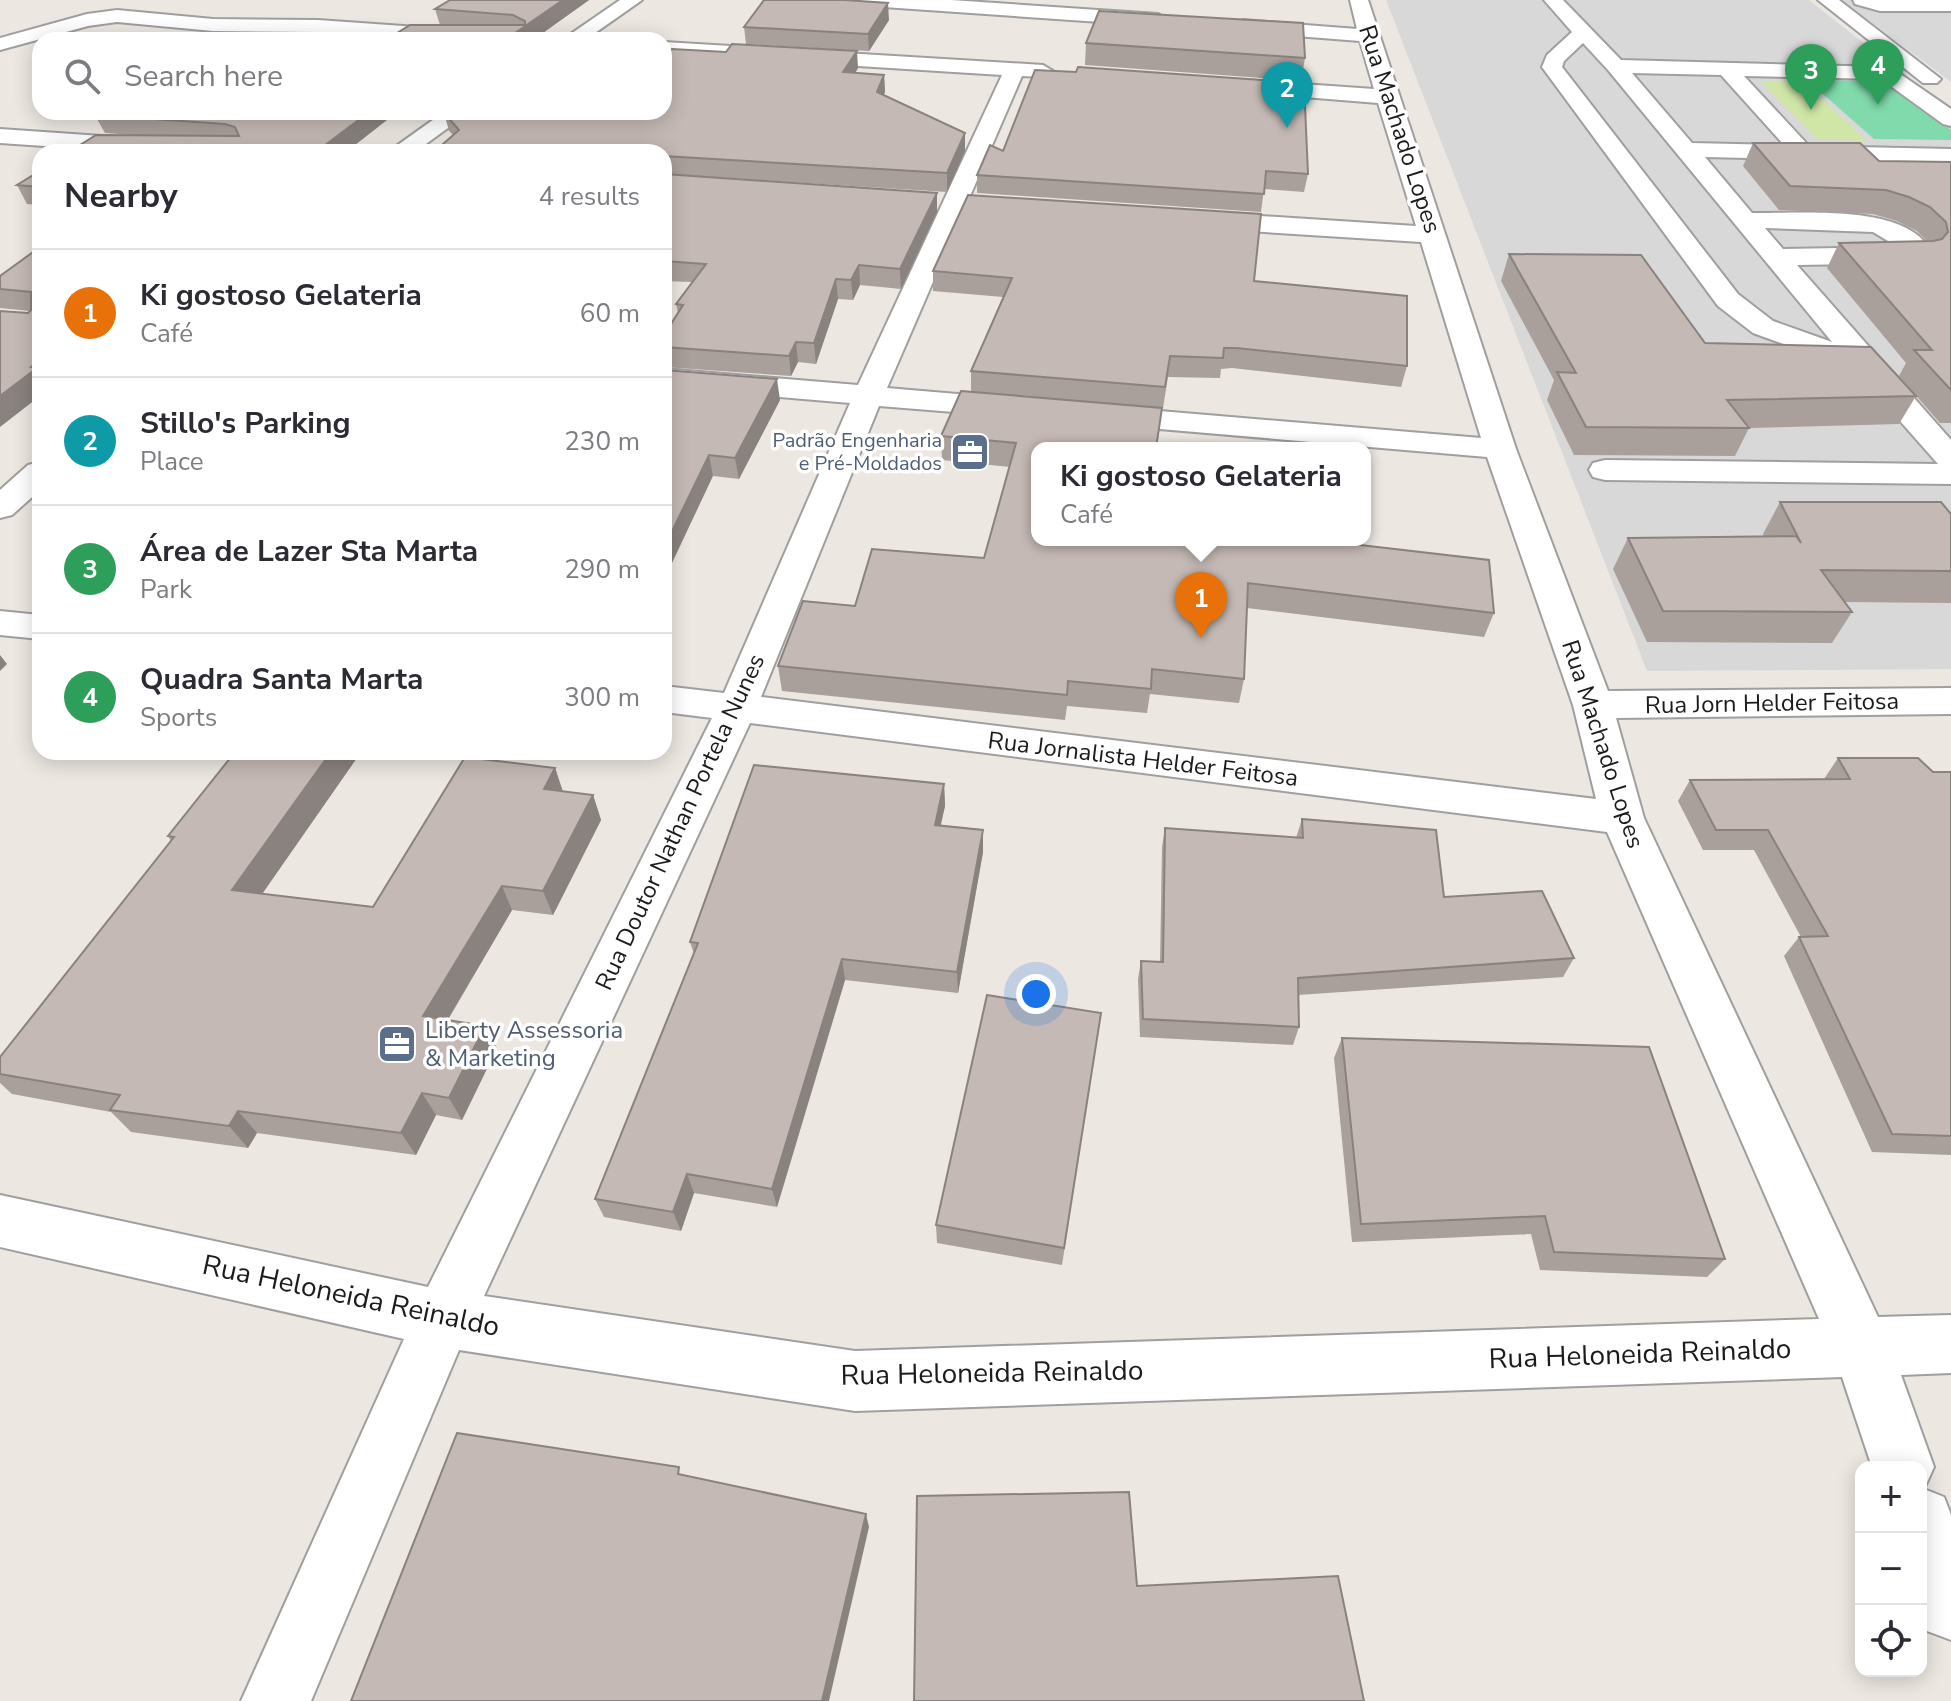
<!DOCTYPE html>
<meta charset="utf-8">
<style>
:root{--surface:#fff;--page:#f2f2f3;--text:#2b2b33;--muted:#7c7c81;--line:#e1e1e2;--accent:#111827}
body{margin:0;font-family:"Nunito Sans",sans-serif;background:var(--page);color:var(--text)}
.controls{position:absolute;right:24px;bottom:24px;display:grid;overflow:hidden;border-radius:16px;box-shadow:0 4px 20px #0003}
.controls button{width:72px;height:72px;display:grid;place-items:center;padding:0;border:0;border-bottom:2px solid var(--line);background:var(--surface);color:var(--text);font:40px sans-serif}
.you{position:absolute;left:1036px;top:994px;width:28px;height:28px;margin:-20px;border:6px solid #fff;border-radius:50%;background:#1a73e8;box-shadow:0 0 0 12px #1a73e833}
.badge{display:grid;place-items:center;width:52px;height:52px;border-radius:50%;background:var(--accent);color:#fff;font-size:26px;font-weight:700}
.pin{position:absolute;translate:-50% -66px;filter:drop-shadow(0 2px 4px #0008)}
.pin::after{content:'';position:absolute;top:42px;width:28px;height:24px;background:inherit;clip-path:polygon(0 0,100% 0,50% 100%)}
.popup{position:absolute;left:1031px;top:442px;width:340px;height:104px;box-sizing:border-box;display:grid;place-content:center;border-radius:16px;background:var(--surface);filter:drop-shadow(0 2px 6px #0005);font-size:26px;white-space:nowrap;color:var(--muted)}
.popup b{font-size:30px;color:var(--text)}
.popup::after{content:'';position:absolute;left:50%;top:100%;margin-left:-16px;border:16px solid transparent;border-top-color:var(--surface)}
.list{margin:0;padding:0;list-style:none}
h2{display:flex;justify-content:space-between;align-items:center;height:104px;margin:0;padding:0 32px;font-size:34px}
h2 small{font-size:26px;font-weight:400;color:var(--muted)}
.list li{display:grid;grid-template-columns:52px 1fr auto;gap:24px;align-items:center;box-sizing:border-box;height:128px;padding:0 32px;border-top:2px solid var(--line)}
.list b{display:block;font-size:30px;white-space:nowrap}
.list p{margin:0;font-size:26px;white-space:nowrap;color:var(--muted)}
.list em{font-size:26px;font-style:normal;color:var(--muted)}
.icon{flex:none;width:44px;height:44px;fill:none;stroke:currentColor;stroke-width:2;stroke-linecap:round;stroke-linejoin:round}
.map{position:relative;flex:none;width:1951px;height:1701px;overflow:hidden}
.search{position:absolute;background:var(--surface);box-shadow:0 4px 20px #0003;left:32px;top:32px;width:640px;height:88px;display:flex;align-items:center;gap:20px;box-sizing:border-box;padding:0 28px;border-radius:24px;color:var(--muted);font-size:30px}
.panel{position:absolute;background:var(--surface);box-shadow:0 4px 20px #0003;left:32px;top:144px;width:640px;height:616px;border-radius:24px}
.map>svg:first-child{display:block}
.residential{fill:#d9d8d8}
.grass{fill:#cfe6a7}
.pitch{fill:#80daab}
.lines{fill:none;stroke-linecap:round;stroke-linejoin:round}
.street-casing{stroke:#9f9f9f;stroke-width:4}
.street{fill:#fff;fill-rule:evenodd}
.wall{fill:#a99f9b}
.shaded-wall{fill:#89827e}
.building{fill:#c4b9b4;stroke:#89827e;stroke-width:2}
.labels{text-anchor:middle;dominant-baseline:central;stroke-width:7;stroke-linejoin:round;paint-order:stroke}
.far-service-label{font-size:20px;fill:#4e5e75;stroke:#fff;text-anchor:end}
.street-label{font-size:24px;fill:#1b1b1b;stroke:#fff}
.service-label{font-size:24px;fill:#4e5e75;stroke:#fff;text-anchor:start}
.near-street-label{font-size:28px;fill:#1b1b1b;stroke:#fff}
</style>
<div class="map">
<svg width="1951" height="1701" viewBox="0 0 1951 1701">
<rect width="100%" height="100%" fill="#ece7e1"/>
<!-- residential -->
<g class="residential">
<polygon points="1386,0 1809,0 1951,112 1951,669 1647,671"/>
<polygon points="1842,0 1951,0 1951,82"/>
</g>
<!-- grass -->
<polygon class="grass" points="1760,81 1803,82 1867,141 1817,139"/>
<!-- pitch -->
<polygon class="pitch" points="1807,80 1891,81 1951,130 1951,140 1874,139"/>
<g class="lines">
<!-- street casing -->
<g class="street-casing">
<g id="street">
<polygon points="620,0 642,0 585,40 562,40"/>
<polygon points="860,0 951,0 1158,14 1168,20 1158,26 869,6"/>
<path d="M1350,0H1368L1516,449L1608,691L1951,688V714L1616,718L1644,818L1878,1317L1951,1315V1373L1901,1375L1934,1467L1924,1489L1944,1497L1951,1515V1640L1927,1631L1921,1615V1467H1872L1842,1377L855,1411L459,1350L311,1701H241L404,1339L0,1247V1195L428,1287L712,718L664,712V686L724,693L850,403L664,387V369L858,385L1002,75L664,54V42L1043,65L1053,71L1043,77L1022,76L887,388L1016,399L1027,401L1031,408L1027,415L1016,417L879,406L761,697L1596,799L1573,705L1487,457L1101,424L1090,422L1085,415L1090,408L1101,406L1481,438L1421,242L1200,228L1191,225L1187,220L1191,215L1200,212L1416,226L1378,103L1244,92L1233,86L1244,80L1374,89L1360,41L1243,32L1233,26L1243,20L1357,29ZM750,723L1607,832L1819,1319L855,1351L484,1296Z"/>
<path d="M1544,0H1563L1621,60L1886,67L1893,69L1951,109V126L1943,124L1881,79L1744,76L1809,146L1951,149V163L1705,157L1752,213C1797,214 1914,202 1932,255L1928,261L1919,263L1797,265L1951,440V484L1605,480L1593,477L1589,470L1593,463L1605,460L1938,464L1855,370L1753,333L1718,306L1542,67L1547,55L1572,32ZM1583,43L1608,70L1832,342L1773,321L1738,294L1562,67L1564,61ZM1632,73L1721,75L1784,145L1692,143ZM1765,228L1873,232L1898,247L1783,249Z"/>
<polygon points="1818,0 1839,0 1941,79 1937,83 1923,83"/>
<polygon points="1853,0 1951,0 1951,11 1880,11 1855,4"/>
<polygon points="117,10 213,19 318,20 517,34 527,40 433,40 318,32 213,31 117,22 88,26 0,50 0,38 87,14"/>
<polygon points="444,112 470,112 415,152 388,152"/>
<polygon points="0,129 232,145 240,147 244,152 132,152 0,143"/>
<polygon points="40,462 40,490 12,515 0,518 0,490 28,465"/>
<polygon points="0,611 40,615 40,639 0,635"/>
</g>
</g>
<!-- street -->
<use href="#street" class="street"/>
</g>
<!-- wall -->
<g class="wall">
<polygon points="450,0 589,0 533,40 440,25 435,9"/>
<polygon points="889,20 869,51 746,44 744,27"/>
<polygon points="1086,43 1305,58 1301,81 1085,65"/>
<polygon points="858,68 855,73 884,75 885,92 883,95 965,151 947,192 664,174 664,152 453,135 449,131 444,113 664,112"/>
<polygon points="93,112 397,112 346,152 69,152 133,135 105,133"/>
<polygon points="1753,143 1879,161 1951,162 1951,423 1940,423 1899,376 1906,363 1827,268 1839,243 1927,241 1917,231 1897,221 1873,214 1779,210 1743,166"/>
<polygon points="1003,151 1308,174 1304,192 1264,189 1261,212 977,193 977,175"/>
<polygon points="40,171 40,205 27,204 17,185"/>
<polygon points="664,174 937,212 901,289 860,285 853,300 838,299 816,364 798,362 791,376 664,367 664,335 678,313 676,304 692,282 664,281"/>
<polygon points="40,247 40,396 28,313 30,311 0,308 0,276"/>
<polygon points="1509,254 1705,343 1916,396 1899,424 1749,428 1735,456 1574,455 1547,400 1554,380 1501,281"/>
<polygon points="933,271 1254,281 1407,366 1401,387 1232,368 1221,369 1220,378 1168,377 1163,408 971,392 971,371 1003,297 933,291"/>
<polygon points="664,370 780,400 739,479 713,476"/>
<polygon points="1162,408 1157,448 1037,448 1037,540 1494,613 1484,637 1247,608 1244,679 1239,703 1150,694 1147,713 1067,706 1065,720 782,691 778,666 855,606 984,558 1010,467 942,460 941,436"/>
<polygon points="1780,502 1951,514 1951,603 1845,602 1852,612 1832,643 1647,642 1613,569 1628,538 1764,537 1763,534"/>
<polygon points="235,752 361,752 262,894 373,907 555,768 563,791 593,795 601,820 553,915 512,910 448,1020 485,1026 497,1048 462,1120 436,1115 416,1155 257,1133 248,1148 131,1132 111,1112 12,1094 0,1083 0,1057 171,841 168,836"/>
<polygon points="1838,758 1933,772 1951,772 1951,1155 1872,1152 1784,956 1799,937 1801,937 1754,850 1703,850 1678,801 1690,780 1824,779"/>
<polygon points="944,784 945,806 940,826 983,852 958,993 845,980 777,1207 694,1193 681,1231 604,1217 595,1199 694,954 690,942"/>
<polygon points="1302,819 1444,897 1574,958 1563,977 1298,995 1299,1027 1293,1045 1140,1037 1138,979 1141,961 1160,962 1162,847 1165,828 1296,838"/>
<polygon points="1101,1013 1062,1265 937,1243 936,1225"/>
<polygon points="1342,1038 1725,1259 1707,1277 1540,1270 1531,1234 1352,1242 1334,1058"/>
</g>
<!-- shaded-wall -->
<g class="shaded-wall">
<polygon points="563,0 589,0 533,40 505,40"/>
<polygon points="888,3 889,20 869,51 868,34"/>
<polygon points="857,51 858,68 845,90 843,72"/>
<polygon points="884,75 885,92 878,110 877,92"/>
<polygon points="369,112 397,112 346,152 316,152"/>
<polygon points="965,133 965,151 947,192 947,173"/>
<polygon points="937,193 937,212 901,289 900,269"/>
<polygon points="859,265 860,285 853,300 851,280"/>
<polygon points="836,279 838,299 816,364 814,343"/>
<polygon points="796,342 798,362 791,376 789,356"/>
<polygon points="40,361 40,396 0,427 0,396"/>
<polygon points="777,379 780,400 739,479 735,458"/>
<polygon points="709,455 713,476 664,580 664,548"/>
<polygon points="0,655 7,664 0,671"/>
<polygon points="331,752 361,752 248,914 232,890"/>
<polygon points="555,768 563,793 544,789"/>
<polygon points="944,784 945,806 936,847 935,825"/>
<polygon points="593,795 601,820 553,915 543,891"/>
<polygon points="983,830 983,852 958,993 957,972"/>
<polygon points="502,886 512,910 436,1039 423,1016"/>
<polygon points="842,959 845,980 777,1207 772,1189"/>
<polygon points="485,1026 497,1048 462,1120 449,1098"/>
<polygon points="422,1093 436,1115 416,1155 401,1133"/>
<polygon points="238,1111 257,1133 248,1148 229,1126"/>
<polygon points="687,1174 694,1193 681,1231 673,1212"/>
<polygon points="866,1514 869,1527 829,1701 822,1701"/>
</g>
<!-- building -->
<g class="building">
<polygon points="450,0 563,0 505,40 386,40 410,25 525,25 525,21 513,15 435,9"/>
<polygon points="764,0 845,0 888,3 868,34 744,27"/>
<polygon points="1099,11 1303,23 1305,58 1086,43"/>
<polygon points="732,44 857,51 843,72 884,75 877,92 965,133 947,173 664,156 664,152 434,152 459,130 444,113 445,112 664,112 664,57 672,49 726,52"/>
<polygon points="1078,67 1304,83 1308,174 1266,171 1264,194 977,175 990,145 1003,151 1035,70 1076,72"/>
<polygon points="94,112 369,112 316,152 69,152 96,135 239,136 235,127 225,124 96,115"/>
<polygon points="1753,143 1860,143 1879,161 1951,162 1951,390 1914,350 1932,350 1839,243 1933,241 1942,239 1948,232 1946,222 1930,207 1909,197 1886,190 1790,186"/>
<polygon points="40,171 40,187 17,185"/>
<polygon points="664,174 937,193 900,269 859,265 851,280 836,279 814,343 796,342 789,356 664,347 664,335 683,305 676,304 706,264 664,261"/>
<polygon points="968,195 1261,214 1254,281 1407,296 1407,366 1236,348 1224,348 1223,358 1170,356 1165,387 971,371 1012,278 933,271"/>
<polygon points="40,247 40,361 31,367 37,368 0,396 0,311 28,313 31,310 31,292 0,289 0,276"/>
<polygon points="1509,254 1641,255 1705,343 1871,347 1916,396 1727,400 1749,428 1586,427 1557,372 1576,373"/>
<polygon points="664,370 777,379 735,458 709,455 664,548"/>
<polygon points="961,391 1162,408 1156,448 1037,448 1037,540 1317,540 1489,560 1494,613 1248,583 1244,679 1152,669 1151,689 1068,681 1067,695 778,666 803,601 855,606 872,549 984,558 1016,443 941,436"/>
<polygon points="1780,502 1941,502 1951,514 1951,571 1821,570 1852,612 1663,611 1628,538 1796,536 1801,543"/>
<polygon points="235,752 331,752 232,890 373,907 465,757 555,768 544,789 593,795 543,891 502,886 423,1016 485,1026 449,1098 422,1093 401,1133 238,1111 229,1126 110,1110 120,1095 0,1074 0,1057 174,837 168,836"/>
<polygon points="1838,758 1918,758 1933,772 1951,772 1951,1136 1892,1134 1799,937 1828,936 1768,830 1716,830 1690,780 1850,779"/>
<polygon points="754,765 944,784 935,825 983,830 957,972 842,959 772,1189 687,1174 673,1212 595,1199 698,943 690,942"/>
<polygon points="1302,819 1436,830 1444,897 1542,891 1574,958 1298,978 1299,1027 1143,1019 1141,961 1163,962 1165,828 1303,838"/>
<polygon points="987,995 1101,1013 1064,1248 936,1225"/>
<polygon points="1342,1038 1649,1047 1725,1259 1554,1252 1545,1216 1361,1224"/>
<polygon points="457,1433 679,1467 678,1474 866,1514 822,1701 351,1701"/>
<polygon points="1129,1492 1137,1586 1338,1576 1364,1701 914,1701 917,1496"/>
</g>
<!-- icons -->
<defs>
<g id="office-square" transform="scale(2)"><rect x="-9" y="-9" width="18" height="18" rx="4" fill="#5c6f8a" stroke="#fff"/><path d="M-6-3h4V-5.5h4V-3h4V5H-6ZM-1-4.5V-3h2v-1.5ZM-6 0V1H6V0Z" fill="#fff"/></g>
</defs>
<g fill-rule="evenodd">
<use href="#office-square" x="970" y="452"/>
<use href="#office-square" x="397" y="1044"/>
</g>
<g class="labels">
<!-- far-service labels -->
<g class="far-service-label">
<text x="942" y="440">Padrão Engenharia<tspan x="942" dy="23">e Pré-Moldados</tspan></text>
</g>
<!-- street labels -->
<g class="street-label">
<text transform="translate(1400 129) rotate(72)">Rua Machado Lopes</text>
<text transform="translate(1772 703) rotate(-1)">Rua Jorn Helder Feitosa</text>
<text transform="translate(1603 744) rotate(72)">Rua Machado Lopes</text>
<text transform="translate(1143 759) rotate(7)">Rua Jornalista Helder Feitosa</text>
<text transform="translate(680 822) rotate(-65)">Rua Doutor Nathan Portela Nunes</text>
</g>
<!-- service labels -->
<g class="service-label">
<text x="425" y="1030">Liberty Assessoria<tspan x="425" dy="28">&amp; Marketing</tspan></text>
</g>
<!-- near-street labels -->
<g class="near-street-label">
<text transform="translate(351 1296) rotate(12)">Rua Heloneida Reinaldo</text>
<text transform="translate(1640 1354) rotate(-2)">Rua Heloneida Reinaldo</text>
<text transform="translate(992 1373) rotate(-1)">Rua Heloneida Reinaldo</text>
</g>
</g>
</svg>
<div class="controls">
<button>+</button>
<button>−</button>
<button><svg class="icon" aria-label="locate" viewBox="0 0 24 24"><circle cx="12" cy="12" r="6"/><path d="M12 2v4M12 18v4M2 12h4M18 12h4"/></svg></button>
</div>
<div class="you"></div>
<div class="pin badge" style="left:1201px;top:638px;background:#e8710a">1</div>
<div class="popup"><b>Ki gostoso Gelateria</b>Café</div>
<div class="pin badge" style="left:1287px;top:128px;background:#0f9aa8">2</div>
<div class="pin badge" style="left:1811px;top:110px;background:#2e9e5b">3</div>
<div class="pin badge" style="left:1878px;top:105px;background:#2e9e5b">4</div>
<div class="search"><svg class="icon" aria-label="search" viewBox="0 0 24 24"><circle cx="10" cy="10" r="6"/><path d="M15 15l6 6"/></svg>Search here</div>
<section class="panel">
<h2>Nearby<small>4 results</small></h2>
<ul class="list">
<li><span class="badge" style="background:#e8710a">1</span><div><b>Ki gostoso Gelateria</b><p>Café</p></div><em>60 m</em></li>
<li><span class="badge" style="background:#0f9aa8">2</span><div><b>Stillo's Parking</b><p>Place</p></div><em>230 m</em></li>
<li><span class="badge" style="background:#2e9e5b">3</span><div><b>Área de Lazer Sta Marta</b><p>Park</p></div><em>290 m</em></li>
<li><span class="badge" style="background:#2e9e5b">4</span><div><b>Quadra Santa Marta</b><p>Sports</p></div><em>300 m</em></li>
</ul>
</section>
</div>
